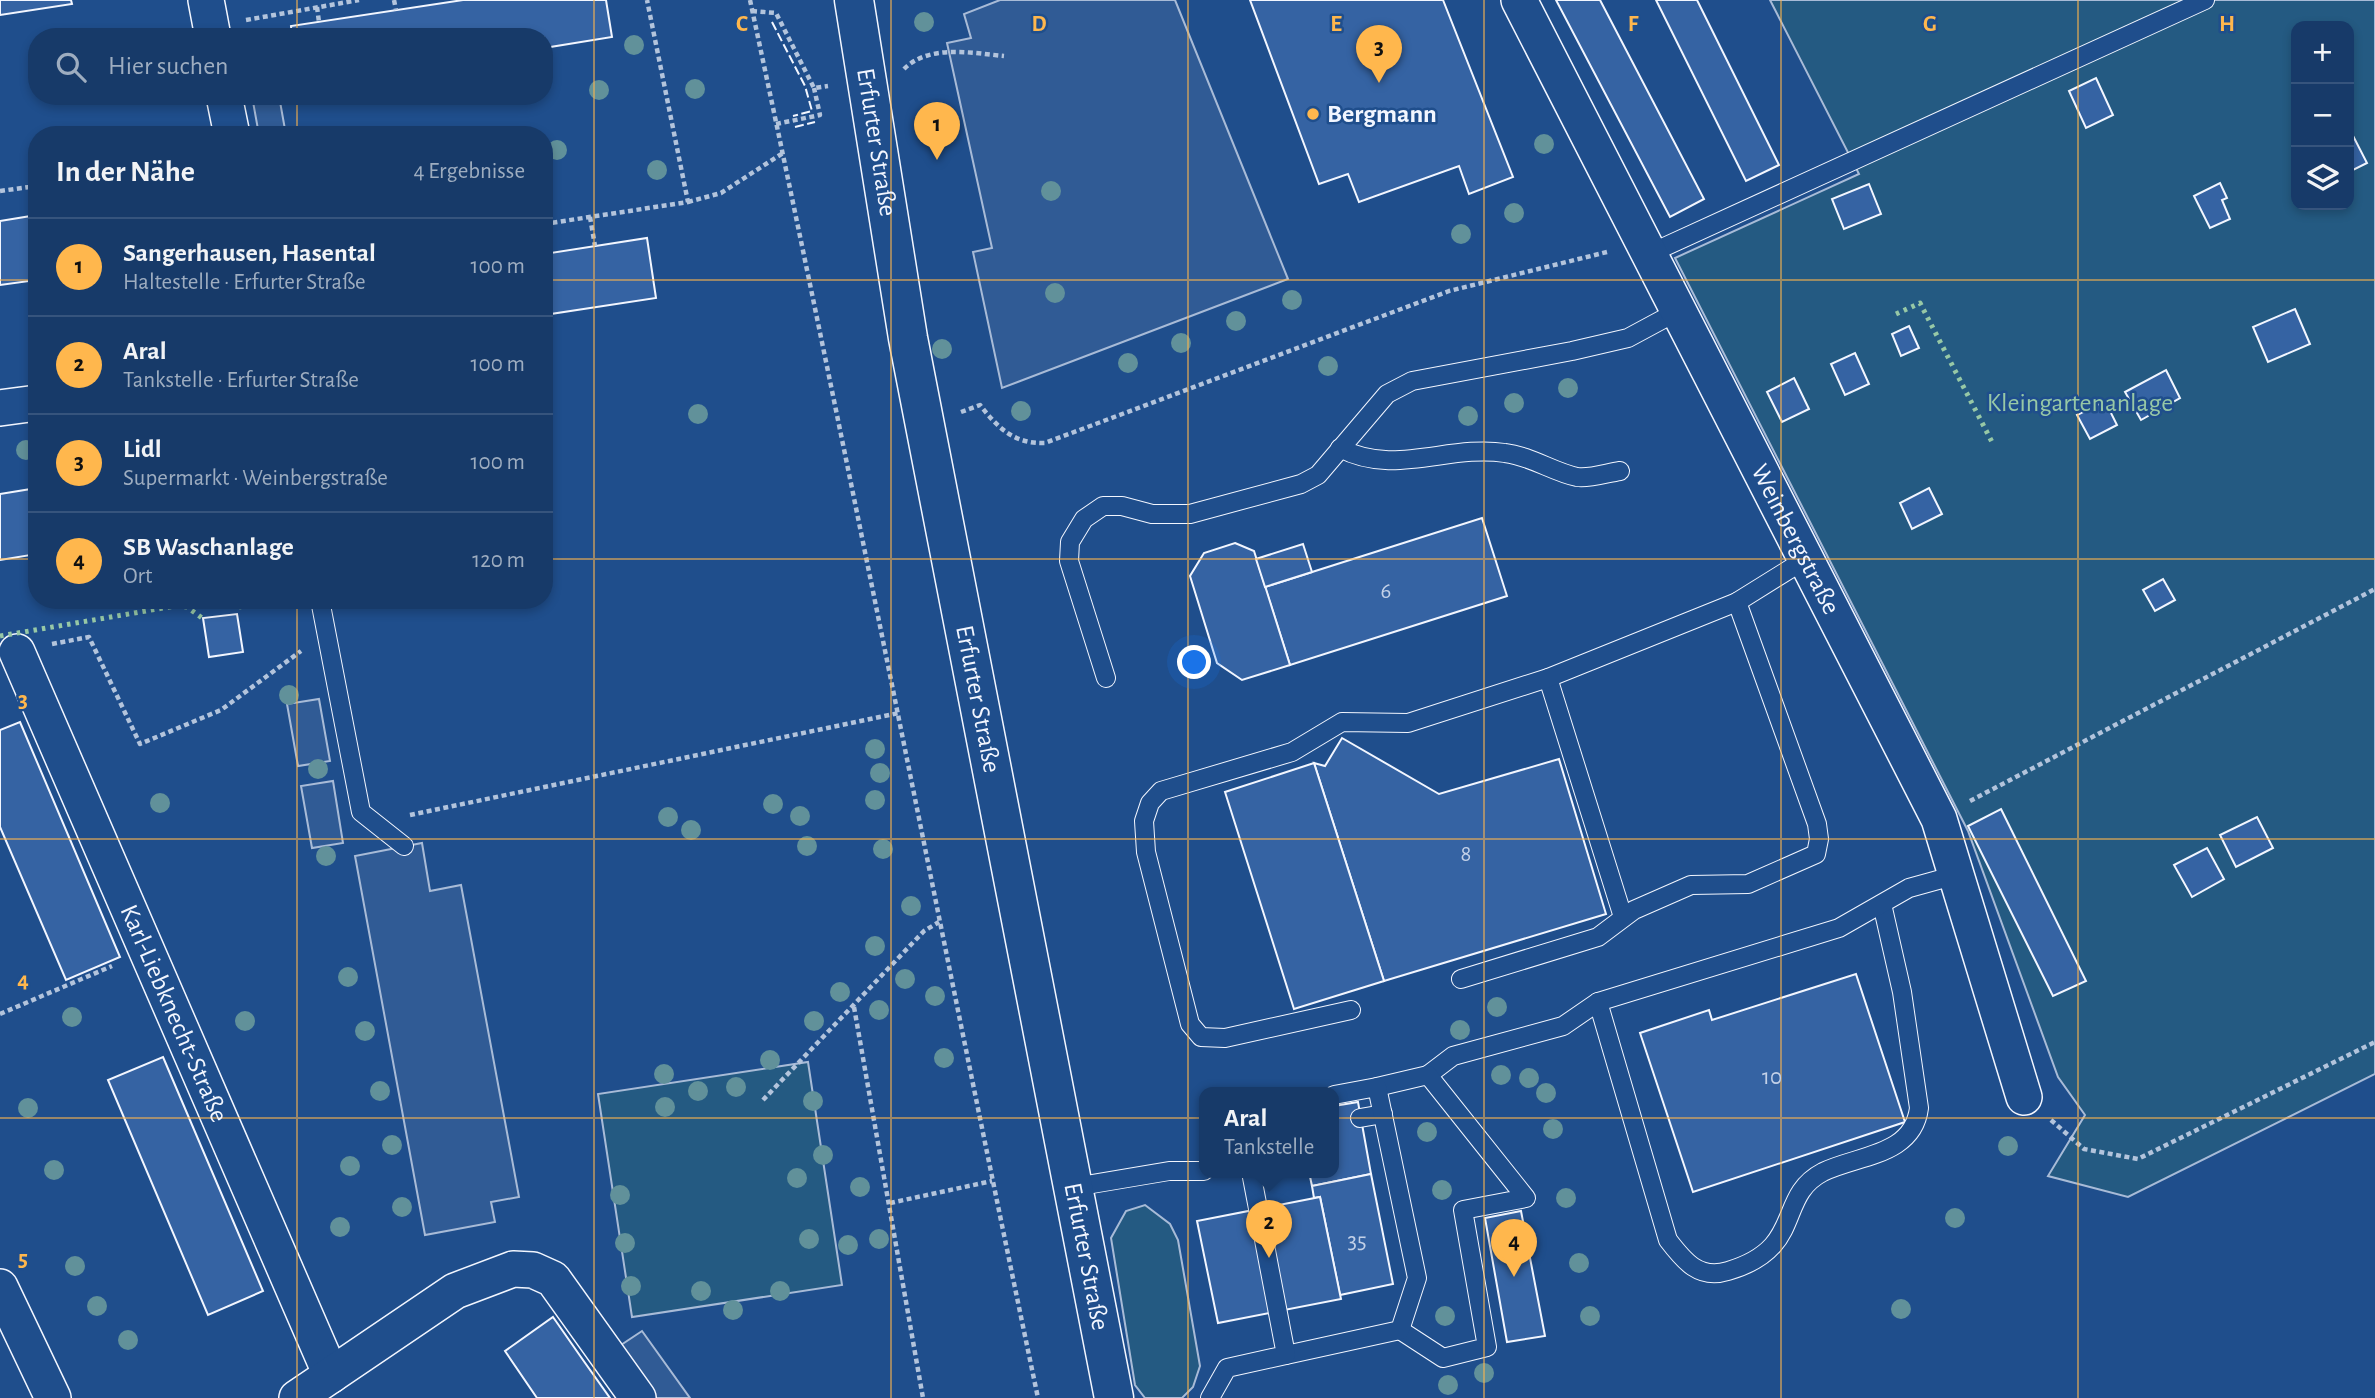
<!DOCTYPE html>
<html lang="de">
<meta charset="utf-8">
<style>
:root{--surface:#173a69;--page:#20416f;--text:#f1f3f6;--muted:#9eadc0;--line:#36547d;--accent:#ffb74d}
body{margin:0;font-family:"Alegreya Sans",sans-serif;background:var(--page);color:var(--text)}
.controls{position:absolute;right:21px;top:21px;display:grid;overflow:hidden;border-radius:14px;box-shadow:0 4px 10px #0003}
.controls button{width:63px;height:63px;display:grid;place-items:center;padding:0;border:0;border-bottom:2px solid var(--line);background:var(--surface);color:var(--text);font:35px sans-serif}
.you{position:absolute;left:1195px;top:663px;width:24px;height:24px;margin:-18px;border:5px solid #fff;border-radius:50%;background:#1a73e8;box-shadow:0 0 0 10px #1a73e833}
.badge{display:grid;place-items:center;width:46px;height:46px;border-radius:50%;background:var(--accent);color:#111;font-size:23px;font-weight:700}
.pin{position:absolute;translate:-50% -58px;filter:drop-shadow(0 2px 4px #0008)}
.pin::after{content:'';position:absolute;top:37px;width:24px;height:21px;background:inherit;clip-path:polygon(0 0,100% 0,50% 100%)}
.popup{position:absolute;left:1199px;top:1087px;width:140px;height:91px;box-sizing:border-box;display:grid;place-content:center;border-radius:14px;background:var(--surface);filter:drop-shadow(0 2px 5px #0005);font-size:23px;white-space:nowrap;color:var(--muted)}
.popup b{font-size:26px;color:var(--text)}
.popup::after{content:'';position:absolute;left:50%;top:100%;margin-left:-14px;border:14px solid transparent;border-top-color:var(--surface)}
.list{margin:0;padding:0;list-style:none}
h2{display:flex;justify-content:space-between;align-items:center;height:91px;margin:0;padding:0 28px;font-size:30px}
h2 small{font-size:23px;font-weight:400;color:var(--muted)}
.list li{display:grid;grid-template-columns:46px 1fr auto;gap:21px;align-items:center;box-sizing:border-box;height:98px;padding:0 28px;border-top:2px solid var(--line)}
.list b{display:block;font-size:26px;white-space:nowrap}
.list p{margin:0;font-size:23px;white-space:nowrap;color:var(--muted)}
.list em{font-size:23px;font-style:normal;color:var(--muted)}
.icon{flex:none;width:38px;height:38px;fill:none;stroke:currentColor;stroke-width:2;stroke-linecap:round;stroke-linejoin:round}
.map{position:relative;flex:none;width:2375px;height:1398px;overflow:hidden}
.search{position:absolute;background:var(--surface);box-shadow:0 4px 10px #0003;left:28px;top:28px;width:525px;height:77px;display:flex;align-items:center;gap:18px;box-sizing:border-box;padding:0 24px;border-radius:28px;color:var(--muted);font-size:26px}
.panel{position:absolute;background:var(--surface);box-shadow:0 4px 10px #0003;left:28px;top:126px;width:525px;height:483px;border-radius:28px}
.map>svg:first-child{display:block}
.green{fill:#245a82;stroke:#a8bbd7;stroke-width:2;fill-rule:evenodd}
.parking{fill:#305b95;stroke:#a8bbd7;stroke-width:2}
.building{fill:#3563a3;stroke:#f2f6ff;stroke-width:2}
.lines{fill:none;stroke-linecap:round;stroke-linejoin:round}
.service-casing{stroke:#f2f6ff;stroke-width:20}
.minor-casing{stroke:#f2f6ff;stroke-width:38}
.secondary-casing{stroke:#f2f6ff;stroke-width:41}
.path{stroke:#b3c4dc;stroke-width:4.5;stroke-dasharray:5 3.5;stroke-linecap:butt}
.service{stroke:#1f4e8c;stroke-width:18}
.minor{stroke:#1f4e8c;stroke-width:35}
.secondary{stroke:#1f4e8c;stroke-width:38}
.hedge{stroke:#97c8a6;stroke-width:5;stroke-dasharray:3.5 5;stroke-linecap:butt}
.fence{stroke:#f2f6ff;stroke-width:2;stroke-dasharray:9 3.5;stroke-linecap:butt}
.tree{fill:#61919a}
.grid{fill:none;stroke:#ffb74d;stroke-width:2;stroke-opacity:0.55}
.poi-dot{fill:#ffb74d;stroke:#1f4e8c;stroke-width:2.5}
.labels{text-anchor:middle;dominant-baseline:central;stroke-width:5;stroke-linejoin:round;paint-order:stroke}
.number-label{font-size:23px;fill:#c3d1e8}
.poi-label{font-size:26px;font-weight:bold;fill:#f2f6ff;stroke:#1f4e8c;text-anchor:start}
.street-label{font-size:26px;fill:#f2f6ff;stroke:#1f4e8c}
.park-label{font-size:26px;fill:#97c8a6;stroke:#1f4e8c}
.grid-label{font-size:23px;text-anchor:middle;font-weight:bold;fill:#ffb74d;stroke:#1f4e8c;stroke-width:5;stroke-linejoin:round;paint-order:stroke}
</style>
<div class="map">
<svg width="2375" height="1398" viewBox="0 0 2375 1398">
<rect width="100%" height="100%" fill="#1f4e8c"/>
<!-- green -->
<g class="green">
<path d="M1770,0H2375V1074L2128,1197L2048,1176L2085,1115L2058,1077L1968,831L1675,258L1859,174ZM2296,26H2349V205H2296Z"/>
<polygon points="808,1062 842,1285 632,1317 598,1094"/>
<polygon points="1145,1205 1170,1224 1178,1240 1200,1366 1193,1387 1182,1398 1145,1398 1135,1385 1111,1238 1126,1211"/>
</g>
<!-- parking -->
<g class="parking">
<polygon points="1000,0 1175,0 1288,279 1002,388 973,252 992,248 947,43 971,38 964,14"/>
<polygon points="252,96 279,96 286,135 259,135"/>
<polygon points="319,699 330,761 298,766 287,704"/>
<polygon points="333,781 343,843 312,848 301,786"/>
<polygon points="422,843 430,891 461,885 519,1197 491,1202 495,1222 425,1235 355,856"/>
<polygon points="642,1331 690,1398 650,1398 615,1349"/>
</g>
<!-- building -->
<g class="building">
<polygon points="0,0 71,0 72,4 0,15"/>
<polygon points="463,0 606,0 612,37 544,48 544,37 292,37 291,26"/>
<polygon points="1250,0 1443,0 1513,177 1469,194 1459,166 1359,202 1348,174 1319,184"/>
<polygon points="1556,0 1600,0 1704,199 1670,217"/>
<polygon points="1656,0 1697,0 1779,165 1746,181"/>
<polygon points="2096,78 2113,115 2086,128 2069,91"/>
<polygon points="2349,128 2367,163 2349,172"/>
<polygon points="2220,183 2227,198 2222,200 2230,219 2210,228 2194,196"/>
<polygon points="1869,184 1881,214 1844,229 1832,199"/>
<polygon points="37,215 37,280 0,285 0,221"/>
<polygon points="647,238 656,298 544,315 544,254"/>
<polygon points="2295,309 2310,344 2268,362 2253,327"/>
<polygon points="1909,326 1919,348 1901,356 1892,334"/>
<polygon points="1855,353 1869,384 1845,395 1831,364"/>
<polygon points="2166,370 2180,398 2141,420 2125,392"/>
<polygon points="1794,378 1809,409 1782,422 1767,392"/>
<polygon points="2105,401 2117,425 2090,439 2077,415"/>
<polygon points="37,488 37,554 0,560 0,494"/>
<polygon points="1929,488 1942,514 1912,529 1900,503"/>
<polygon points="1482,518 1507,596 1290,665 1265,587"/>
<polygon points="1235,543 1254,551 1290,665 1242,680 1217,663 1190,576 1204,553"/>
<polygon points="1303,544 1312,572 1265,587 1256,559"/>
<polygon points="2163,579 2175,600 2155,611 2143,590"/>
<polygon points="237,614 243,652 209,657 203,618"/>
<polygon points="20,722 120,957 66,980 0,827 0,730"/>
<polygon points="1342,738 1439,794 1559,759 1606,914 1384,981 1314,763 1325,766"/>
<polygon points="1314,763 1384,981 1294,1009 1225,792"/>
<polygon points="2001,809 2086,981 2053,996 1968,826"/>
<polygon points="2257,817 2273,848 2236,867 2220,835"/>
<polygon points="2207,848 2224,879 2192,897 2174,865"/>
<polygon points="1856,974 1905,1122 1693,1192 1640,1033 1709,1010 1712,1020"/>
<polygon points="163,1057 263,1291 208,1315 108,1080"/>
<polygon points="1358,1102 1371,1174 1312,1186 1309,1172 1334,1172 1334,1106"/>
<polygon points="1371,1174 1393,1284 1340,1295 1320,1197 1314,1198 1312,1186"/>
<polygon points="1320,1197 1341,1299 1218,1323 1197,1221"/>
<polygon points="1521,1211 1545,1336 1507,1342 1485,1218"/>
<polygon points="553,1317 583,1360 610,1398 537,1398 505,1351"/>
</g>
<g class="lines">
<!-- service casing -->
<g class="service-casing">
<g id="service">
<polyline points="1651,253 2205,0"/>
<path d="M1340,448C1394,477 1449,444 1505,453C1531,456 1553,472 1577,477C1589,479 1607,473 1620,471"/>
<polyline points="320,600 361,812 404,846"/>
<polyline points="1106,678 1069,561 1070,542 1084,519 1103,506 1122,506 1152,514 1190,514 1301,484 1318,475 1387,394 1412,381 1572,351 1628,338 1680,310"/>
<polyline points="1548,678 1623,917"/>
<polyline points="1461,979 1598,937 1634,910 1691,885 1748,884 1816,854 1819,839 1817,824 1737,602"/>
<path d="M1598,1002L1668,1240C1684,1261 1699,1280 1728,1271C1806,1248 1775,1197 1823,1172C1858,1155 1913,1156 1919,1108L1902,992L1882,904"/>
<polyline points="1351,1010 1225,1038 1201,1037 1190,1024 1146,852 1144,821 1150,803 1161,791 1292,752 1342,722 1408,723 1548,678 1737,602 1806,559"/>
<polyline points="1428,1075 1453,1056 1563,1026 1598,1002 1839,928 1909,888 1956,875"/>
<polyline points="1377,1087 1428,1075 1526,1198 1463,1210 1487,1347 1443,1358 1400,1330"/>
<polyline points="1360,1118 1383,1114"/>
<polyline points="1074,1187 1169,1171 1204,1171"/>
<polyline points="1286,1355 1400,1330 1417,1278 1377,1087 1334,1095"/>
<polyline points="1210,1398 1227,1368 1286,1355 1251,1172"/>
</g>
</g>
<!-- minor casing -->
<g class="minor-casing">
<g id="minor">
<polyline points="206,0 213,37"/>
<path id="s1" d="M1519,0L1939,819L2024,1097"/>
<polyline points="224,96 232,135"/>
<polyline points="0,408 37,403"/>
<path id="s2" d="M17,652L331,1375"/>
<polyline points="0,1287 53,1398"/>
<polyline points="297,1398 455,1291 513,1269 533,1270 553,1279 638,1398"/>
</g>
</g>
<!-- secondary casing -->
<g class="secondary-casing">
<g id="secondary">
<path id="s3" d="M854,0L908,338L1114,1398"/>
</g>
</g>
<!-- path -->
<g class="path">
<polyline points="394,0 396,10"/>
<path d="M750,0C850,465 940,932 1038,1398"/>
<polyline points="317,7 319,22"/>
<polyline points="752,11 776,13 814,88 828,86"/>
<polyline points="246,20 359,0"/>
<path d="M904,69C929,44 972,53 1004,56"/>
<polyline points="776,124 820,115 814,88"/>
<polyline points="0,191 37,186"/>
<polyline points="688,202 721,193 783,153"/>
<polyline points="590,217 595,246"/>
<polyline points="544,224 688,202 647,0"/>
<path d="M961,412L980,405C998,428 1014,444 1045,443L1449,291L1607,252"/>
<polyline points="52,644 89,637 140,744 221,710 301,651"/>
<polyline points="1970,801 2375,589"/>
<polyline points="410,815 899,713"/>
<polyline points="854,1007 923,1398"/>
<polyline points="0,1014 112,966"/>
<polyline points="763,1100 924,931 939,922"/>
<polyline points="2051,1120 2084,1149 2138,1159 2375,1042"/>
<polyline points="890,1203 992,1181"/>
</g>
<!-- service -->
<use href="#service" class="service"/>
<!-- minor -->
<use href="#minor" class="minor"/>
<!-- secondary -->
<use href="#secondary" class="secondary"/>
<!-- hedge -->
<g class="hedge">
<polyline points="1896,314 1920,303 1992,442"/>
<polyline points="240,600 242,609"/>
<polyline points="0,636 175,606 187,607 202,618"/>
</g>
<!-- fence -->
<g class="fence">
<polyline points="772,22 805,86 812,111 793,116"/>
<polyline points="795,127 815,122"/>
</g>
</g>
<!-- trees -->
<g class="tree">
<circle cx="924" cy="22" r="10"/>
<circle cx="634" cy="45" r="10"/>
<circle cx="695" cy="89" r="10"/>
<circle cx="599" cy="90" r="10"/>
<circle cx="1544" cy="144" r="10"/>
<circle cx="557" cy="150" r="10"/>
<circle cx="657" cy="170" r="10"/>
<circle cx="1051" cy="191" r="10"/>
<circle cx="1514" cy="213" r="10"/>
<circle cx="1461" cy="234" r="10"/>
<circle cx="1055" cy="293" r="10"/>
<circle cx="1292" cy="300" r="10"/>
<circle cx="1236" cy="321" r="10"/>
<circle cx="1181" cy="343" r="10"/>
<circle cx="942" cy="349" r="10"/>
<circle cx="1128" cy="363" r="10"/>
<circle cx="1328" cy="366" r="10"/>
<circle cx="1568" cy="388" r="10"/>
<circle cx="1514" cy="403" r="10"/>
<circle cx="1021" cy="411" r="10"/>
<circle cx="698" cy="414" r="10"/>
<circle cx="1468" cy="416" r="10"/>
<circle cx="26" cy="450" r="10"/>
<circle cx="289" cy="695" r="10"/>
<circle cx="875" cy="749" r="10"/>
<circle cx="318" cy="769" r="10"/>
<circle cx="880" cy="773" r="10"/>
<circle cx="875" cy="800" r="10"/>
<circle cx="160" cy="803" r="10"/>
<circle cx="773" cy="804" r="10"/>
<circle cx="800" cy="816" r="10"/>
<circle cx="668" cy="817" r="10"/>
<circle cx="691" cy="830" r="10"/>
<circle cx="807" cy="846" r="10"/>
<circle cx="883" cy="849" r="10"/>
<circle cx="326" cy="856" r="10"/>
<circle cx="911" cy="906" r="10"/>
<circle cx="875" cy="946" r="10"/>
<circle cx="348" cy="977" r="10"/>
<circle cx="905" cy="979" r="10"/>
<circle cx="840" cy="992" r="10"/>
<circle cx="935" cy="996" r="10"/>
<circle cx="1497" cy="1007" r="10"/>
<circle cx="879" cy="1010" r="10"/>
<circle cx="72" cy="1017" r="10"/>
<circle cx="245" cy="1021" r="10"/>
<circle cx="814" cy="1021" r="10"/>
<circle cx="1460" cy="1030" r="10"/>
<circle cx="365" cy="1031" r="10"/>
<circle cx="944" cy="1058" r="10"/>
<circle cx="770" cy="1060" r="10"/>
<circle cx="664" cy="1074" r="10"/>
<circle cx="1501" cy="1075" r="10"/>
<circle cx="1529" cy="1078" r="10"/>
<circle cx="736" cy="1087" r="10"/>
<circle cx="380" cy="1091" r="10"/>
<circle cx="698" cy="1091" r="10"/>
<circle cx="1546" cy="1093" r="10"/>
<circle cx="813" cy="1101" r="10"/>
<circle cx="665" cy="1107" r="10"/>
<circle cx="28" cy="1108" r="10"/>
<circle cx="1553" cy="1129" r="10"/>
<circle cx="1427" cy="1132" r="10"/>
<circle cx="392" cy="1145" r="10"/>
<circle cx="2008" cy="1146" r="10"/>
<circle cx="823" cy="1155" r="10"/>
<circle cx="350" cy="1166" r="10"/>
<circle cx="54" cy="1170" r="10"/>
<circle cx="797" cy="1178" r="10"/>
<circle cx="860" cy="1187" r="10"/>
<circle cx="1442" cy="1190" r="10"/>
<circle cx="620" cy="1195" r="10"/>
<circle cx="1566" cy="1198" r="10"/>
<circle cx="402" cy="1207" r="10"/>
<circle cx="1955" cy="1218" r="10"/>
<circle cx="340" cy="1227" r="10"/>
<circle cx="809" cy="1239" r="10"/>
<circle cx="879" cy="1239" r="10"/>
<circle cx="625" cy="1243" r="10"/>
<circle cx="848" cy="1245" r="10"/>
<circle cx="1579" cy="1263" r="10"/>
<circle cx="75" cy="1266" r="10"/>
<circle cx="631" cy="1286" r="10"/>
<circle cx="701" cy="1291" r="10"/>
<circle cx="780" cy="1291" r="10"/>
<circle cx="97" cy="1306" r="10"/>
<circle cx="1901" cy="1309" r="10"/>
<circle cx="733" cy="1310" r="10"/>
<circle cx="1445" cy="1316" r="10"/>
<circle cx="1590" cy="1316" r="10"/>
<circle cx="128" cy="1340" r="10"/>
<circle cx="1484" cy="1373" r="10"/>
<circle cx="1448" cy="1385" r="10"/>
</g>
<!-- grid -->
<path class="grid" d="M297,0V37M594,0V1398M891,0V1398M1188,0V1398M1484,0V1398M1781,0V1398M2078,0V1398M297,96V135M0,280H37M544,280H2375M0,559H37M544,559H2375M297,600V1398M0,839H2375M0,1118H2375"/>
<!-- markers -->
<circle class="poi-dot" cx="1313" cy="114" r="7"/>
<g class="labels">
<!-- number labels -->
<g class="number-label">
<text x="1386" y="591">6</text>
<text x="1466" y="854">8</text>
<text x="1772" y="1077">10</text>
<text x="1357" y="1241">35</text>
</g>
<!-- poi labels -->
<g class="poi-label">
<text x="1327" y="114">Bergmann</text>
</g>
<!-- street labels -->
<g class="street-label">
<text stroke="none"><textPath href="#s3" startOffset="144">Erfurter Straße</textPath></text>
<text stroke="none"><textPath href="#s1" startOffset="606">Weinbergstraße</textPath></text>
<text stroke="none"><textPath href="#s3" startOffset="710">Erfurter Straße</textPath></text>
<text stroke="none"><textPath href="#s2" startOffset="394">Karl-Liebknecht-Straße</textPath></text>
<text stroke="none"><textPath href="#s3" startOffset="1278">Erfurter Straße</textPath></text>
</g>
<!-- park labels -->
<g class="park-label">
<text x="2080" y="403">Kleingartenanlage</text>
</g>
</g>
<g class="grid-label">
<text x="742" y="31">C</text>
<text x="1039" y="31">D</text>
<text x="1336" y="31">E</text>
<text x="1633" y="31">F</text>
<text x="1930" y="31">G</text>
<text x="2227" y="31">H</text>
<text x="23" y="707">3</text>
<text x="23" y="987">4</text>
<text x="23" y="1266">5</text>
</g>
</svg>
<div class="controls">
<button>+</button>
<button>−</button>
<button><svg class="icon" aria-label="layers" viewBox="0 0 24 24"><path d="M12 4l9 5-9 5-9-5zM3 14l9 5 9-5"/></svg></button>
</div>
<div class="you"></div>
<div class="pin badge" style="left:937px;top:160px">1</div>
<div class="pin badge" style="left:1269px;top:1258px">2</div>
<div class="popup"><b>Aral</b>Tankstelle</div>
<div class="pin badge" style="left:1379px;top:83px">3</div>
<div class="pin badge" style="left:1514px;top:1277px">4</div>
<div class="search"><svg class="icon" aria-label="search" viewBox="0 0 24 24"><circle cx="10" cy="10" r="6"/><path d="M15 15l6 6"/></svg>Hier suchen</div>
<section class="panel">
<h2>In der Nähe<small>4 Ergebnisse</small></h2>
<ul class="list">
<li><span class="badge">1</span><div><b>Sangerhausen, Hasental</b><p>Haltestelle · Erfurter Straße</p></div><em>100 m</em></li>
<li><span class="badge">2</span><div><b>Aral</b><p>Tankstelle · Erfurter Straße</p></div><em>100 m</em></li>
<li><span class="badge">3</span><div><b>Lidl</b><p>Supermarkt · Weinbergstraße</p></div><em>100 m</em></li>
<li><span class="badge">4</span><div><b>SB Waschanlage</b><p>Ort</p></div><em>120 m</em></li>
</ul>
</section>
</div>
